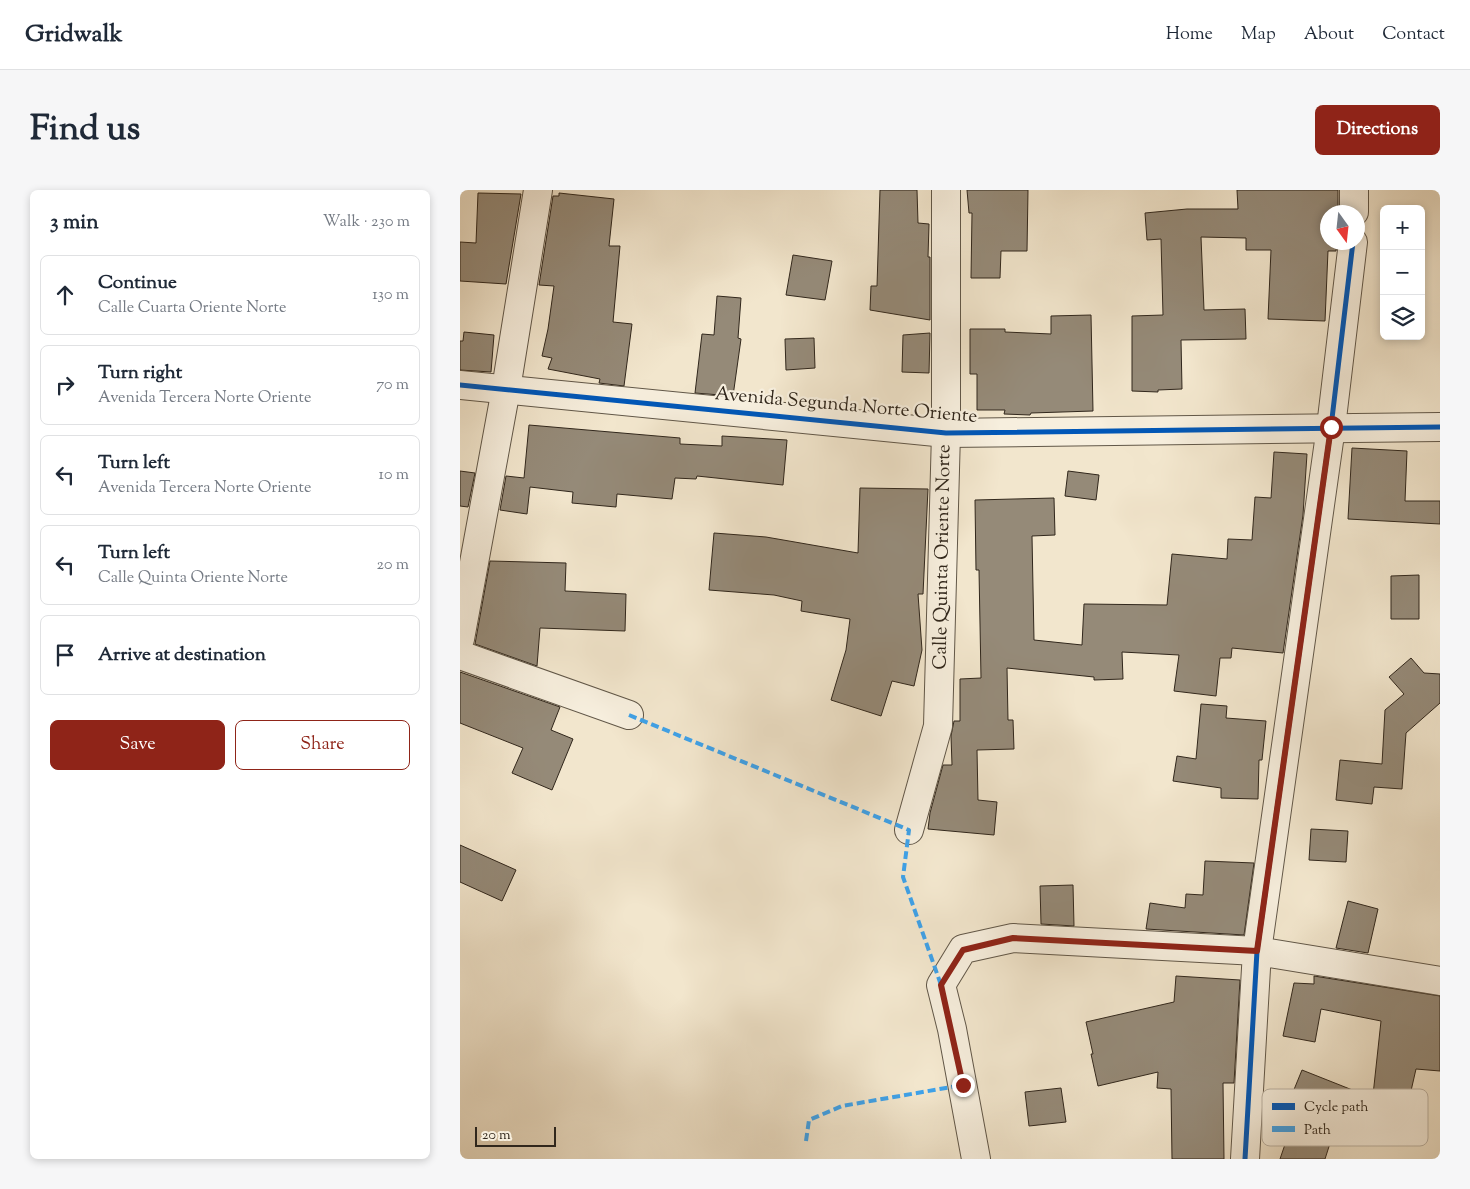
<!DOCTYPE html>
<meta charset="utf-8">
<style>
:root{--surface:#fff;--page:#f6f6f7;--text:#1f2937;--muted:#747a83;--line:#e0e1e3;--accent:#8f2418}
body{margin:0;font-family:"Sorts Mill Goudy",serif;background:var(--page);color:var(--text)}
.controls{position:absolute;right:15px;top:15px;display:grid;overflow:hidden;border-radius:8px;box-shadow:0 2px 8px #0003}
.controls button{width:45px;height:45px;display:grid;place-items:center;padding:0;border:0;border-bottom:1px solid var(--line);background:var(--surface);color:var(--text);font:25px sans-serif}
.compass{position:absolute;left:860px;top:15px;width:45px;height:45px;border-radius:50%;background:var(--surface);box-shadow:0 2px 8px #0003;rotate:165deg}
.scale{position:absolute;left:15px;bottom:12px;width:81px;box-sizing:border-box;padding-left:5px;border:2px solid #31271c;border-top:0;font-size:14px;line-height:18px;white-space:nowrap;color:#31271c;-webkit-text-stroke:4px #f7efde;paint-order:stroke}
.stop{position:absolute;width:15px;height:15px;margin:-11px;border:4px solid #8f2418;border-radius:50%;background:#fff}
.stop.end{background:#8f2418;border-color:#fff;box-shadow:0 1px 5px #0008}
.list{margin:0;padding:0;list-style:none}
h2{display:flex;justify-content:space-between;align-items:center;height:65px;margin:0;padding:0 20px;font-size:21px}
h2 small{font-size:16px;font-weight:400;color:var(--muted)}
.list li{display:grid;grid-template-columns:32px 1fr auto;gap:15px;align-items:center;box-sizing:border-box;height:80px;margin:0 10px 10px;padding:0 10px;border:1px solid var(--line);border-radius:8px}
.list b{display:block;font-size:19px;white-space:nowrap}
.list p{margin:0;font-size:16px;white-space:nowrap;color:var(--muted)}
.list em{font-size:16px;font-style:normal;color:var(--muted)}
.actions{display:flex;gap:10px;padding:15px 20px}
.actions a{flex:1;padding:11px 0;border:1px solid var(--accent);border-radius:8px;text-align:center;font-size:18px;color:var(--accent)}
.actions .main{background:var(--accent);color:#fff}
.icon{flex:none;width:28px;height:28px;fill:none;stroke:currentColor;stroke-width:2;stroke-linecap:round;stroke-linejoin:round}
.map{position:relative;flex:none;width:980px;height:969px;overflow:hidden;border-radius:8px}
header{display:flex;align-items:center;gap:30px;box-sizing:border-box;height:70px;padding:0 25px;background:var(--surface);border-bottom:1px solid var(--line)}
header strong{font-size:24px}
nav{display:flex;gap:28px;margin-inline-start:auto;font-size:18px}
.intro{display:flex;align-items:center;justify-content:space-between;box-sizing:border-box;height:120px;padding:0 30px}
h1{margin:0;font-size:35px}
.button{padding:12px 22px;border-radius:8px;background:var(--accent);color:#fff;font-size:18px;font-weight:700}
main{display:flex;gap:30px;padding:0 30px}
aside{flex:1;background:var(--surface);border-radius:8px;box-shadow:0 2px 8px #0003}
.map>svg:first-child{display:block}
.building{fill:#958a78;stroke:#31271c}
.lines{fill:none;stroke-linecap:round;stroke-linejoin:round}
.minor-casing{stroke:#615748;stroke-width:30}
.minor{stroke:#f7efde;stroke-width:28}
.quiet{stroke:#3ea2ea;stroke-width:4;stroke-dasharray:8 4;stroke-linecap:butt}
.cycleway-casing{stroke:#f7efde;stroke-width:8}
.cycleway{stroke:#0057b8;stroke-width:5}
.route{stroke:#8f2418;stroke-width:6}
.labels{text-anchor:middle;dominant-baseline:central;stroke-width:4.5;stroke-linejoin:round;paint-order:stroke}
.street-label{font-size:19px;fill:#31271c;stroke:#f7efde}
.key{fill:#f7efde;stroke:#bcb3a4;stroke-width:1}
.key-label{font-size:14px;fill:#31271c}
</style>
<header>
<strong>Gridwalk</strong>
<nav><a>Home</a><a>Map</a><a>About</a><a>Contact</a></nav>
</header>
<div class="intro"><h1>Find us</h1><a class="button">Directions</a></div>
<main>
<aside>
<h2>3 min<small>Walk · 230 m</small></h2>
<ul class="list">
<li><svg class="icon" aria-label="ahead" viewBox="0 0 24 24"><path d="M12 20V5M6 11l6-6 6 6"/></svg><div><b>Continue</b><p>Calle Cuarta Oriente Norte</p></div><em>130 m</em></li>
<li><svg class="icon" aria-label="right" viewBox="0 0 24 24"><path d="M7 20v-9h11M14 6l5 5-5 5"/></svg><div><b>Turn right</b><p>Avenida Tercera Norte Oriente</p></div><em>70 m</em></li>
<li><svg class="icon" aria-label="left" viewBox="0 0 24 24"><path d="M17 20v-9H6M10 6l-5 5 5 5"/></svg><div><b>Turn left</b><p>Avenida Tercera Norte Oriente</p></div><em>10 m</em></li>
<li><svg class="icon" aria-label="left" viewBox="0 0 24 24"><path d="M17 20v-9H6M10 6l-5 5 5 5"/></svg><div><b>Turn left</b><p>Calle Quinta Oriente Norte</p></div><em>20 m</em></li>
<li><svg class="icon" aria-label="arrive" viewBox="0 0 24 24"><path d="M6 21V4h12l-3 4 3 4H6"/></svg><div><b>Arrive at destination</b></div></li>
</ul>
<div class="actions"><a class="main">Save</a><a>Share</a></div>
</aside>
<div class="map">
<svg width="980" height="969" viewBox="0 0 980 969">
<rect width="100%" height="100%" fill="#f2e6cd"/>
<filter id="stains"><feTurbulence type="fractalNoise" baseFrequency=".004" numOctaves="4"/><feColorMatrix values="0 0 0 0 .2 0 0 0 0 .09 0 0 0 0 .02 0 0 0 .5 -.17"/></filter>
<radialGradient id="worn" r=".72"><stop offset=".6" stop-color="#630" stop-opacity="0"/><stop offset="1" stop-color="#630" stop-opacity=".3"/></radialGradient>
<!-- building -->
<g class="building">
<polygon points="420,0 457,0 458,33 469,34 468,67 470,67 470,130 410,120 411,96 417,96"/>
<polygon points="507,0 568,0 567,61 541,61 540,88 511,88 512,23 509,23"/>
<polygon points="777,0 878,0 878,22 868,22 868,52 877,52 876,61 868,61 865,131 808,129 811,60 786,60 786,48 741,47 744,120 785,119 786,149 721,150 722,199 698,200 698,202 672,201 672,126 703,125 701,49 687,50 685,23 727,19 778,19"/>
<polygon points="18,3 61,4 46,94 0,91 0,52 16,53"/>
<polygon points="99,3 154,9 149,56 160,56 153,132 172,134 164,196 139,193 140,189 88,179 92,168 82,166 88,139 94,96 79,95 93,6 99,6"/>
<polygon points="333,65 372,71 365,110 326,105"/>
<polygon points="257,106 281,108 278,148 281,149 273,206 235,203 242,144 254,145"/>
<polygon points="631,125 633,221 571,223 570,225 544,224 545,220 517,220 517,184 510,184 510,139 545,139 545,142 591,144 591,126"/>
<polygon points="4,142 34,145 31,182 0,180 0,151 3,151"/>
<polygon points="470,143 469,183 442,182 443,145"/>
<polygon points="354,148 355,178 326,180 325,149"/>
<polygon points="69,235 220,248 220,254 262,256 262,246 327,250 323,295 237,286 236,289 215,288 212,309 157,304 156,317 112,313 113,302 70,297 67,324 40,320 46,286 64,288"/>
<polygon points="892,258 947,261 945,311 980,311 980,334 888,329"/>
<polygon points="814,262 847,264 843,325 823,463 772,458 771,468 760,468 756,506 714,501 719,465 662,462 663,489 634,490 634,487 547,478 548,530 553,530 554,559 517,560 518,610 537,612 534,645 468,639 470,623 483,575 492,575 491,546 494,531 500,531 500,489 521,488 519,380 516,380 515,310 594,308 595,345 572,346 574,450 622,455 624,414 707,415 712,364 767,369 768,349 792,350 795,307 811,308"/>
<polygon points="0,281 15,283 8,317 0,316"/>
<polygon points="608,281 639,285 636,310 605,306"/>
<polygon points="400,298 468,299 463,404 458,404 462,460 454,496 432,491 421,526 371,510 386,460 390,429 341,421 342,411 314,405 249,400 254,343 306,347 398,363"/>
<polygon points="30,371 106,373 105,401 166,404 165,441 80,438 77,476 15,454"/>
<polygon points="959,385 959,429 931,429 931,386"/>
<polygon points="951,468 964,483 980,484 980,513 946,543 942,599 914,597 912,614 876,610 880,570 922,574 925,520 944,504 929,487"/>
<polygon points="0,482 100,517 91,540 113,549 92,600 52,583 63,558 0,533"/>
<polygon points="741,514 767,516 766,528 806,531 802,570 799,570 798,609 761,608 761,598 713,591 717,566 736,569"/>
<polygon points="851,639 888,641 886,672 849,670"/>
<polygon points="0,655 56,680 42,711 0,692"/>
<polygon points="745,671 794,673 784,745 686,739 690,713 725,718 726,704 743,705"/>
<polygon points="613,695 614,736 581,734 580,696"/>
<polygon points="888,711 918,719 908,763 876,758"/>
<polygon points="716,786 780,790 774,893 763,893 764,969 712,969 711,899 697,898 698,882 638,896 631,864 633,864 626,832 714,812"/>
<polygon points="854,786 980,806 980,881 956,879 948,914 913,905 921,831 861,819 855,852 823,846 834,793 854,794"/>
<polygon points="842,880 900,903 882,947 873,944 865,969 820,969 834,928 824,924"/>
<polygon points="601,898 606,932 569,936 565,902"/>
</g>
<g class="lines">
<!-- minor casing -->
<g class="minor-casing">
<g id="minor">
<polyline points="894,22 894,0"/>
<polyline points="0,195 486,243 980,237"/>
<polyline points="0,449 46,199 78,0"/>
<polyline points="0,465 169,525"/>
<polyline points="449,640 478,536 486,243 486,0"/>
<polyline points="516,969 492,839 481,795 503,759 553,748 797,761 980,791"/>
<polyline points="785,969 797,761 871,237 893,52"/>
</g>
</g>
<!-- minor -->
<use href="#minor" class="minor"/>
<!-- quiet -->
<g class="quiet">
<polyline points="169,525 449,640 443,687 481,795"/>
<polyline points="346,951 349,930 382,916 503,895"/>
</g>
<!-- cycleway casing -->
<g class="cycleway-casing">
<g id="cycleway">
<polyline points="0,195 486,243 980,237"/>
<polyline points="785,969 797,761 871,237 893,52"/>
</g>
</g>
<!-- cycleway -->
<use href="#cycleway" class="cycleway"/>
</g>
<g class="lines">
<!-- route -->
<polyline class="route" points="503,895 481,795 503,760 553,748 797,761 871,237"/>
</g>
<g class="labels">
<!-- street labels -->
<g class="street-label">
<text transform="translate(386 216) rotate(5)">Avenida Segunda Norte Oriente</text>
<text transform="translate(483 367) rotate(-89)">Calle Quinta Oriente Norte</text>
</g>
</g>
<!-- legend -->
<rect x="802" y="899" width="166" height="57" rx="8" class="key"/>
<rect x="812" y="913" width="23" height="7" fill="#0057b8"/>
<rect x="812" y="936" width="23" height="6" fill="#3ea2ea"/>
<g class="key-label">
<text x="844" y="921">Cycle path</text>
<text x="844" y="944">Path</text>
</g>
<rect width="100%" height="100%" filter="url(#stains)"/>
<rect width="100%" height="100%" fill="url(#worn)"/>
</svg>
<div class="controls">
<button>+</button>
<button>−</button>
<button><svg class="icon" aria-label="layers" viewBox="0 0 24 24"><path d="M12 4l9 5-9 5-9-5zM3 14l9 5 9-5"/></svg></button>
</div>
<svg class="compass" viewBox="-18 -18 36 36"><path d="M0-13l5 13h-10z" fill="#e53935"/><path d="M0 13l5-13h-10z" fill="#747a83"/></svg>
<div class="scale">20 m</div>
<div class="stop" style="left:871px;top:237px"></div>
<div class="stop end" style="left:503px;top:895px"></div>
</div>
</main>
